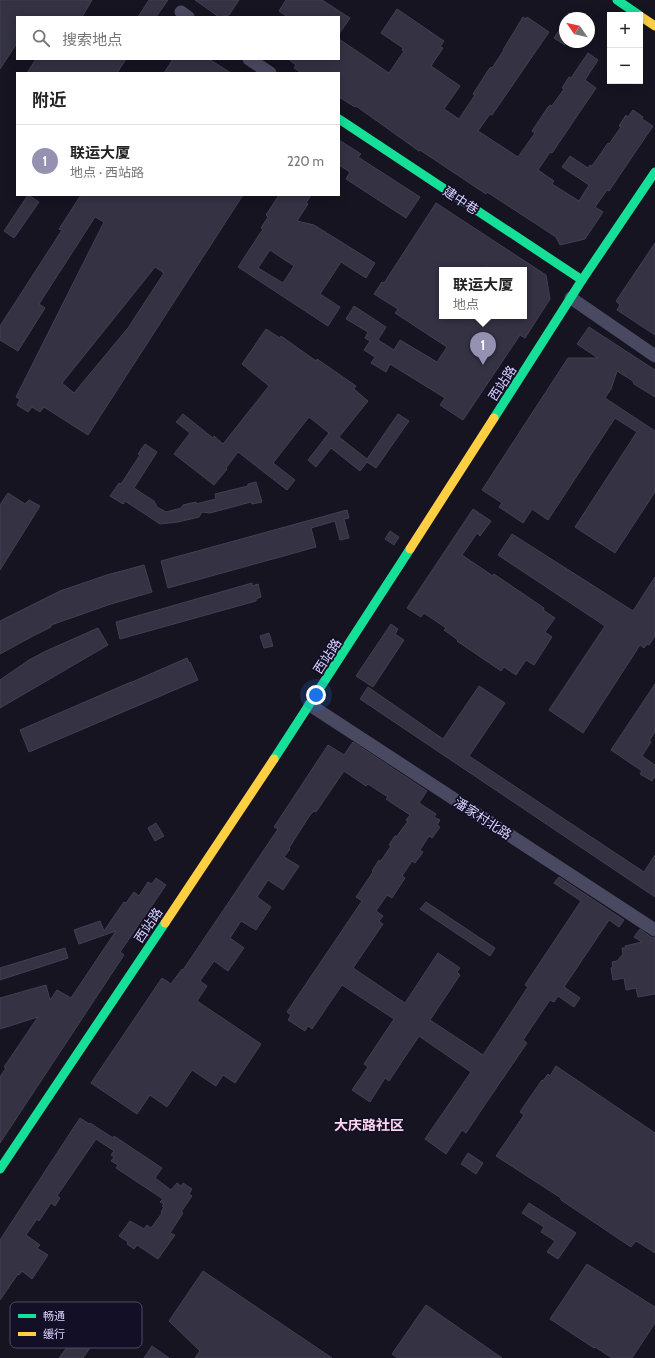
<!DOCTYPE html>
<html lang="zh">
<meta charset="utf-8">
<style>
:root{--surface:#fff;--page:#f2f2f2;--text:#222;--muted:#767676;--line:#e0e0e0;--accent:#9591b1}
body{margin:0;font-family:Cabin,"Noto Sans SC",sans-serif;background:var(--page);color:var(--text)}
.controls{position:absolute;right:12px;top:12px;display:grid;overflow:hidden;border-radius:0px;box-shadow:0 2px 10px #0003}
.controls button{width:36px;height:36px;display:grid;place-items:center;padding:0;border:0;border-bottom:1px solid var(--line);background:var(--surface);color:var(--text);font:20px sans-serif}
.compass{position:absolute;left:559px;top:12px;width:36px;height:36px;border-radius:50%;background:var(--surface);box-shadow:0 2px 10px #0003;rotate:304deg}
.you{position:absolute;left:316px;top:695px;width:14px;height:14px;margin:-10px;border:3px solid #fff;border-radius:50%;background:#1a73e8;box-shadow:0 0 0 6px #1a73e833}
.badge{display:grid;place-items:center;width:26px;height:26px;border-radius:50%;background:var(--accent);color:#fff;font-size:13px;font-weight:700}
.pin{position:absolute;translate:-50% -33px;filter:drop-shadow(0 1px 2px #0008)}
.pin::after{content:'';position:absolute;top:21px;width:14px;height:12px;background:inherit;clip-path:polygon(0 0,100% 0,50% 100%)}
.popup{position:absolute;left:439px;top:267px;width:88px;height:52px;box-sizing:border-box;display:grid;place-content:center;border-radius:0px;background:var(--surface);filter:drop-shadow(0 1px 3px #0005);font-size:13px;white-space:nowrap;color:var(--muted)}
.popup b{font-size:15px;color:var(--text)}
.popup::after{content:'';position:absolute;left:50%;top:100%;margin-left:-8px;border:8px solid transparent;border-top-color:var(--surface)}
.list{margin:0;padding:0;list-style:none}
h2{display:flex;justify-content:space-between;align-items:center;height:52px;margin:0;padding:0 16px;font-size:17px}
h2 small{font-size:13px;font-weight:400;color:var(--muted)}
.list li{display:grid;grid-template-columns:26px 1fr auto;gap:12px;align-items:center;box-sizing:border-box;height:72px;padding:0 16px;border-top:1px solid var(--line)}
.list b{display:block;font-size:15px;white-space:nowrap}
.list p{margin:0;font-size:13px;white-space:nowrap;color:var(--muted)}
.list em{font-size:13px;font-style:normal;color:var(--muted)}
.icon{flex:none;width:22px;height:22px;fill:none;stroke:currentColor;stroke-width:2;stroke-linecap:round;stroke-linejoin:round}
.map{position:relative;flex:none;width:655px;height:1358px;overflow:hidden}
.search{position:absolute;background:var(--surface);box-shadow:0 2px 10px #0003;left:16px;top:16px;width:324px;height:44px;display:flex;align-items:center;gap:10px;box-sizing:border-box;padding:0 14px;border-radius:0px;color:var(--muted);font-size:15px}
.panel{position:absolute;background:var(--surface);box-shadow:0 2px 10px #0003;left:16px;top:72px;width:324px;height:124px;border-radius:0px}
.map>svg:first-child{display:block}
.building{fill:#343243;stroke:#433f54;fill-rule:evenodd}
.lines{fill:none;stroke-linecap:round;stroke-linejoin:round}
.street{stroke:#4a4962;stroke-width:13}
.fast{stroke:#16e098;stroke-width:9}
.slow{stroke:#ffcf43;stroke-width:9}
.labels{text-anchor:middle;dominant-baseline:central;stroke-width:3.5;stroke-linejoin:round;paint-order:stroke}
.street-label{font-size:13px;fill:#d9d4ff;stroke:#130f26}
.neighbourhood-label{font-size:14px;font-weight:bold;fill:#ffd6f0;stroke:#130f26}
.key{fill:#130f26;stroke:#4e4a67;stroke-width:1}
.key-label{font-size:11px;fill:#d9d4ff}
</style>
<div class="map">
<svg width="655" height="1358" viewBox="0 0 655 1358">
<rect width="100%" height="100%" fill="#161421"/>
<!-- building -->
<g class="building">
<polygon points="0,0 92,0 82,17 17,17 17,43 0,69"/>
<polygon points="149,0 168,0 156,17 138,17"/>
<polygon points="195,0 239,0 229,15 219,17"/>
<polygon points="286,0 322,0 350,18 339,34 339,17 288,17 279,11"/>
<polygon points="397,9 444,41 440,47 443,48 431,66 460,86 444,109 459,119 475,95 473,94 489,69 491,67 492,68 504,50 503,50 523,17 526,19 527,17 549,32 492,115 490,114 478,131 518,157 535,133 532,131 548,107 550,105 552,106 564,89 562,88 569,77 571,78 588,53 598,60 585,80 596,88 552,153 550,152 538,170 554,181 552,184 579,201 589,185 562,167 570,156 588,168 590,165 592,166 608,143 609,144 621,127 619,126 626,115 628,117 633,110 643,117 642,119 653,126 609,191 607,190 595,207 603,212 585,239 560,245 556,237 487,192 486,194 420,150 419,151 356,106 355,107 339,97 339,73 302,73 294,68 296,65 288,59 339,59 339,39 389,73 404,51 402,50 403,48 381,33"/>
<polygon points="565,22 565,45 554,38"/>
<polygon points="36,59 126,59 117,73 27,73"/>
<polygon points="173,59 209,59 231,73 164,73"/>
<polygon points="339,140 361,154 358,157 420,197 406,218 346,179 350,172 339,165"/>
<polygon points="28,195 39,202 14,238 4,231"/>
<path d="M81,195H243L88,435L44,407L40,412L32,407L28,412L17,405L20,399L16,397L104,222L95,217L39,304L45,308L18,351L0,340V326L62,230L59,229ZM155,267L164,273L128,328L74,393L62,383Z"/>
<path d="M279,195H311L306,203L308,204L297,221L314,225L375,263L366,278L341,262L320,294L340,307L328,326L238,267L263,229L261,228L268,217L266,215ZM270,250L294,266L283,283L258,268Z"/>
<path d="M436,203L546,275L550,299L525,338L520,335L463,420L440,405L445,398L390,364L386,372L371,363L375,357L364,350L370,341L365,338L368,332L346,319L354,306L386,327L378,340L394,350L400,340L437,362L447,347L395,313L398,309L374,294L382,282L384,283ZM487,266L494,270H524V316H442V270H484Z"/>
<polygon points="655,243 655,335 617,310 620,305 616,301"/>
<polygon points="589,327 655,370 655,397 634,384 633,381 617,371 611,389 605,398 655,431 655,492 615,553 575,527 637,432 615,418 548,520 532,509 523,523 499,507 502,503 482,490 568,358 598,358 577,344"/>
<polygon points="266,329 280,338 281,336 316,361 317,359 356,386 354,389 368,401 339,437 367,459 398,414 409,421 376,468 367,462 360,471 331,448 316,467 308,460 329,433 309,417 273,463 295,480 287,490 238,452 226,468 227,469 214,485 174,454 190,433 176,422 183,414 213,438 214,436 223,444 269,386 242,364"/>
<polygon points="145,444 157,452 134,488 154,501 157,507 166,512 181,508 183,505 196,502 196,504 216,499 215,494 248,486 248,484 256,482 262,502 252,504 251,502 210,513 202,512 199,517 178,522 160,524 125,501 123,504 110,496 119,483 121,484 140,455 138,454"/>
<polygon points="8,493 25,504 29,500 40,506 0,570 0,505"/>
<polygon points="473,509 491,521 480,536 477,533 462,555 493,576 494,574 544,608 543,610 555,618 545,632 552,637 534,665 526,660 516,675 504,667 501,671 457,641 458,640 444,630 446,628 424,613 421,617 407,608"/>
<polygon points="347,510 349,518 344,519 349,538 340,540 335,521 311,528 316,547 168,588 161,561"/>
<polygon points="390,531 399,537 394,545 385,539"/>
<polygon points="512,534 633,611 655,577 655,636 649,645 647,644 644,648 640,645 583,733 549,710 605,626 498,555"/>
<polygon points="144,565 152,592 111,604 51,625 51,627 33,636 0,654 0,621 60,591 107,575"/>
<polygon points="252,583 252,586 258,584 261,597 256,599 256,601 120,639 116,622"/>
<polygon points="391,624 398,629 395,634 404,640 373,687 356,676"/>
<polygon points="98,628 108,645 0,708 0,680 29,660 46,651"/>
<polygon points="269,633 273,646 264,648 260,636"/>
<polygon points="187,658 189,663 190,662 198,680 29,752 20,730 131,682 132,685 132,682"/>
<polygon points="655,684 655,732 649,741 651,742 642,756 655,765 655,776 652,781 640,774 642,771 611,750"/>
<polygon points="479,686 505,703 469,756 644,872 655,855 655,897 360,699 368,687 443,739"/>
<polygon points="353,742 427,791 419,803 436,814 434,817 440,820 437,825 440,827 432,838 429,836 420,850 423,852 415,863 412,861 402,876 405,878 392,898 387,895 376,911 383,916 379,921 383,924 353,968 405,1003 438,953 460,968 457,972 460,975 430,1020 483,1055 528,987 525,985 581,901 554,883 559,877 624,920 619,927 609,920 564,987 580,998 574,1007 558,996 554,1002 550,1000 523,1040 527,1043 484,1106 466,1133 462,1130 446,1154 425,1139 471,1072 419,1036 389,1081 385,1078 370,1102 352,1090 368,1067 364,1064 394,1019 342,985 312,1029 308,1026 305,1031 288,1020 291,1015 287,1012 362,901 356,897 373,872 372,871 379,860 380,862 391,846 389,845 395,836 397,836 408,821 406,820 410,815 386,799 388,797 368,784 366,786 344,771 316,812 314,811 310,815 289,848 290,849 284,857 299,866 283,890 268,880 257,897 271,907 256,930 241,921 230,938 244,948 228,971 214,961 200,981 207,986 197,1001 261,1044 235,1083 223,1075 216,1086 192,1070 167,1107 150,1095 137,1114 91,1083 162,978 171,984 182,969 183,970 278,829 274,827 328,745 344,755"/>
<polygon points="156,823 164,836 155,841 148,828"/>
<polygon points="156,878 166,885 120,952 124,955 0,1143 0,1077 6,1068 4,1067 38,1017 0,1029 0,998 46,985 50,1000 57,990 71,998 116,931 79,944 74,930 100,921 104,931 124,902 126,903 134,892 139,896 148,882 152,884"/>
<polygon points="426,902 495,948 490,956 420,909"/>
<polygon points="640,929 651,937 655,938 655,994 638,997 636,988 626,990 624,978 613,980 611,968 613,967 612,962 617,961 623,954 622,948 626,948 625,946 642,942 634,937"/>
<polygon points="65,948 68,958 0,980 0,968"/>
<polygon points="556,1066 655,1133 655,1253 636,1241 631,1247 561,1200 561,1198 496,1156 524,1115 520,1112 524,1106 542,1080 543,1081 548,1074 550,1076"/>
<polygon points="80,1118 89,1124 90,1123 113,1138 114,1136 162,1168 155,1178 171,1190 177,1183 181,1186 183,1183 192,1189 189,1194 192,1196 181,1212 183,1213 170,1233 175,1235 158,1259 137,1245 134,1249 127,1244 128,1242 119,1236 130,1221 144,1229 147,1225 151,1228 162,1213 161,1212 164,1207 162,1206 164,1204 160,1202 163,1199 116,1168 118,1165 111,1161 114,1157 111,1155 114,1151 96,1139 57,1196 60,1198 55,1206 51,1203 39,1221 37,1219 26,1235 40,1245 37,1248 48,1255 32,1279 22,1271 19,1275 18,1274 0,1300 0,1240"/>
<polygon points="468,1153 483,1163 476,1174 461,1164"/>
<polygon points="529,1203 576,1233 558,1259 547,1252 555,1241 541,1232 544,1227 522,1213"/>
<polygon points="587,1264 655,1307 655,1323 632,1358 612,1358 595,1347 594,1348 550,1319"/>
<polygon points="203,1271 332,1358 195,1358 200,1351 169,1321"/>
<polygon points="426,1305 502,1358 398,1358 392,1354"/>
<polygon points="91,1311 96,1315 97,1313 106,1319 103,1324 105,1326 83,1358 59,1358 76,1335 75,1334 77,1331 73,1329 82,1316 85,1318"/>
<polygon points="152,1346 169,1358 144,1358"/>
</g>
<g class="lines">
<!-- street -->
<g class="street">
<polyline points="181,12 188,17"/>
<polyline points="249,59 270,73"/>
<polyline points="571,298 655,356"/>
<polyline points="310,705 655,930"/>
</g>
<!-- fast -->
<g class="fast">
<polyline points="617,0 639,15"/>
<polyline points="339,119 582,280"/>
<polyline points="494,418 582,280 655,172"/>
<polyline points="274,759 410,549"/>
<polyline points="0,1169 165,923"/>
</g>
<!-- slow -->
<g class="slow">
<polyline points="640,16 655,26"/>
<polyline points="410,549 494,418"/>
<polyline points="165,923 274,759"/>
</g>
</g>
<g class="labels">
<!-- street labels -->
<g class="street-label">
<text transform="translate(461 200) rotate(33)">建中巷</text>
<text transform="translate(502 383) rotate(-57)">西站路</text>
<text transform="translate(327 656) rotate(-57)">西站路</text>
<text transform="translate(483 818) rotate(33)">潘家村北路</text>
<text transform="translate(148 925) rotate(-56)">西站路</text>
</g>
<!-- neighbourhood labels -->
<g class="neighbourhood-label">
<text x="369" y="1125">大庆路社区</text>
</g>
</g>
<!-- legend -->
<rect x="10" y="1302" width="132" height="46" rx="6" class="key"/>
<rect x="18" y="1314" width="18" height="4" fill="#16e098"/>
<rect x="18" y="1332" width="18" height="4" fill="#ffcf43"/>
<g class="key-label">
<text x="43" y="1320">畅通</text>
<text x="43" y="1338">缓行</text>
</g>
</svg>
<div class="controls">
<button>+</button>
<button>−</button>
</div>
<svg class="compass" viewBox="-18 -18 36 36"><path d="M0-13l5 13h-10z" fill="#e53935"/><path d="M0 13l5-13h-10z" fill="#767676"/></svg>
<div class="you"></div>
<div class="pin badge" style="left:483px;top:365px">1</div>
<div class="popup"><b>联运大厦</b>地点</div>
<div class="search"><svg class="icon" aria-label="search" viewBox="0 0 24 24"><circle cx="10" cy="10" r="6"/><path d="M15 15l6 6"/></svg>搜索地点</div>
<section class="panel">
<h2>附近<small></small></h2>
<ul class="list">
<li><span class="badge">1</span><div><b>联运大厦</b><p>地点 · 西站路</p></div><em>220 m</em></li>
</ul>
</section>
</div>
